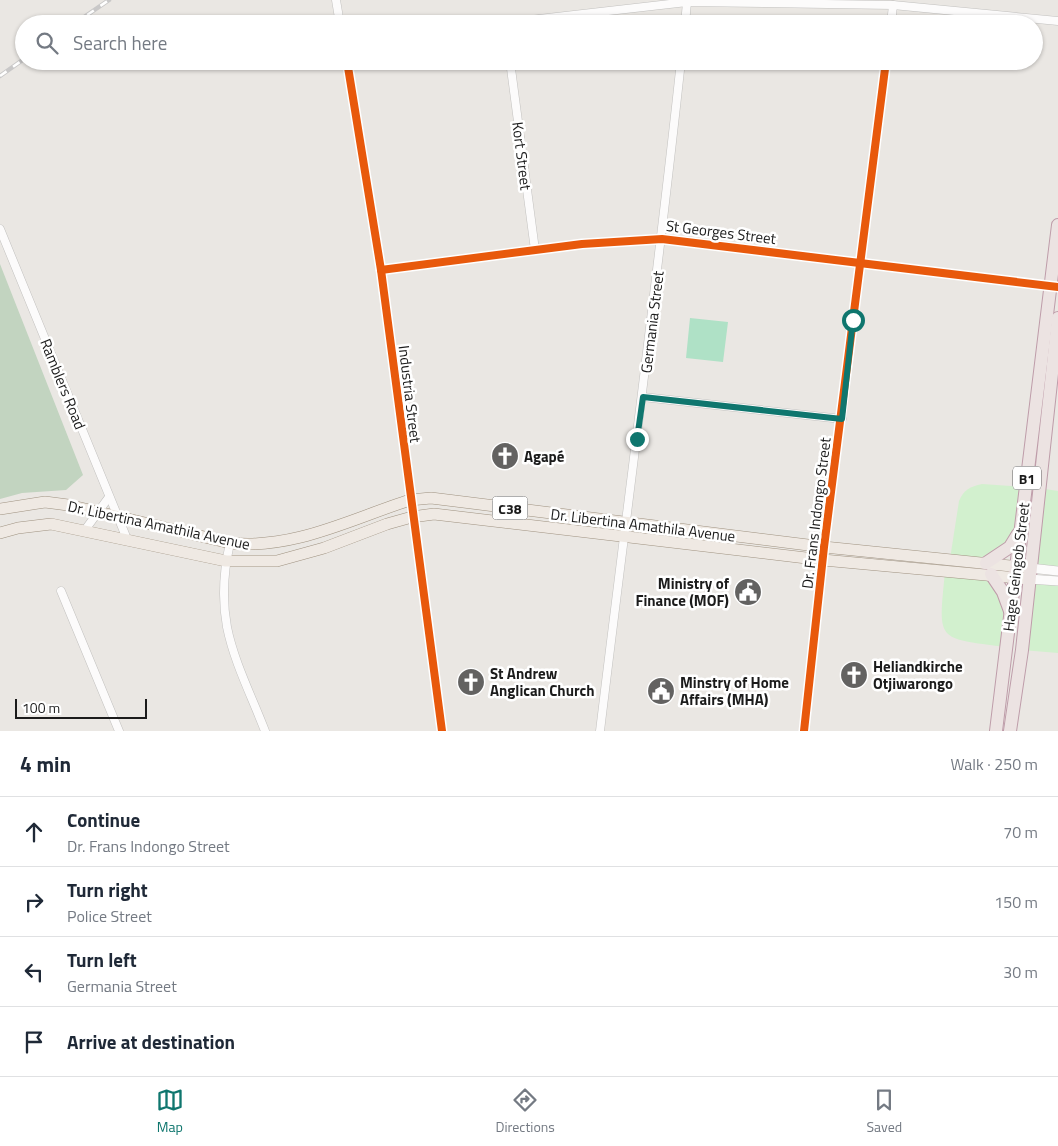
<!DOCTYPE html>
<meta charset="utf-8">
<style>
:root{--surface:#fff;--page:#f2f2f3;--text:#1f2937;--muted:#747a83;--line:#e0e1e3;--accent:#0f766e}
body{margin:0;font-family:"Titillium Web",sans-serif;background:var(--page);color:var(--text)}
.scale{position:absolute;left:15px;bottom:12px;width:132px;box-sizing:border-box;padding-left:5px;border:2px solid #1b1b1b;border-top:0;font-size:14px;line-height:18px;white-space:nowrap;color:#1b1b1b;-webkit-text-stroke:4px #fff;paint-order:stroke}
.stop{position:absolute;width:15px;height:15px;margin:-11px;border:4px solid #0f766e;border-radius:50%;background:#fff}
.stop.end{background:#0f766e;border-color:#fff;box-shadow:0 1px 5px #0008}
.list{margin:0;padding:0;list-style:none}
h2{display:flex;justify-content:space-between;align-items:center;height:65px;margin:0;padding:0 20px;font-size:21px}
h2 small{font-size:16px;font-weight:400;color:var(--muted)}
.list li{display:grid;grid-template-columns:32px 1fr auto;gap:15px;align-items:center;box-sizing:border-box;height:70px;padding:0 20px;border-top:1px solid var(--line)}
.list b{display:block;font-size:19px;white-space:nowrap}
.list p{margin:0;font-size:16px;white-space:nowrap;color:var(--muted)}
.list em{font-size:16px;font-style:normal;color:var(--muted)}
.icon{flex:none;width:28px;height:28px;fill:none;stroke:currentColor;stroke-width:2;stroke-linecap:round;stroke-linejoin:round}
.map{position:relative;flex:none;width:1058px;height:731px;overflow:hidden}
.search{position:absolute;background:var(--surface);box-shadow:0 1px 4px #0004;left:15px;right:15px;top:15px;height:55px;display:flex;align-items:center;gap:12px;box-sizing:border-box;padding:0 18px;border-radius:28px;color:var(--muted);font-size:19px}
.sheet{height:345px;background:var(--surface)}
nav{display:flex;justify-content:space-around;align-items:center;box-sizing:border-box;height:70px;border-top:1px solid var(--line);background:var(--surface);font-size:14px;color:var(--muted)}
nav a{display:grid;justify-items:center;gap:2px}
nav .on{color:var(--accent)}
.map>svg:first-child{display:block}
.cemetery{fill:#c2d4c0}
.park{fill:#d2f0ce}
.pitch{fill:#afe1c6}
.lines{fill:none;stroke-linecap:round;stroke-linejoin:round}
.minor-casing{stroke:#c2c1bf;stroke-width:9}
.tertiary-casing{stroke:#c2c1bf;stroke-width:10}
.primary-casing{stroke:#9f9281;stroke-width:12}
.trunk-casing{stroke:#be9ca9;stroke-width:14}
.minor{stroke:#fcfbfb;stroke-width:8}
.tertiary{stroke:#fcfbfb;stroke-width:9}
.primary{stroke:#efe9e3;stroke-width:11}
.trunk{stroke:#ece3e2;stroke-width:12}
.rail-casing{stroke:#c9c8c8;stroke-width:4.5}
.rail{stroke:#fff;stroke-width:2.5;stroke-dasharray:8;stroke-linecap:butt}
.cycleway-casing{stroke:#fff;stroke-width:11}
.cycleway{stroke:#e8590c;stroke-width:8}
.route{stroke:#0f766e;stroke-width:6}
.labels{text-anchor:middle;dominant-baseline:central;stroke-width:5;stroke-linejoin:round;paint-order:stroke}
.shield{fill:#fff;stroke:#5f5f5f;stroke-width:1}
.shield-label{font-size:14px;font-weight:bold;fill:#1b1b1b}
.street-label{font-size:15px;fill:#1b1b1b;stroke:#fff}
.poi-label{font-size:15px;font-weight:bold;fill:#1b1b1b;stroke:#fff;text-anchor:start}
</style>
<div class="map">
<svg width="1058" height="731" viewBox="0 0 1058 731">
<rect width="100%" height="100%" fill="#eae7e3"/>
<!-- cemetery -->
<polygon class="cemetery" points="0,264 83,475 66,490 22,493 0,499"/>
<!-- park -->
<g class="park">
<path d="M982,484L1026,487L1022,526L986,563L950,559L959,501C964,489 970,487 982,484Z"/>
<polygon points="1039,488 1058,491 1058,571 1030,568"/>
<path d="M945,572L991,574L1008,605L1006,647C936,638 938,642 945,572Z"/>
<polygon points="1029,579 1058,581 1058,653 1022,650"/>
</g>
<!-- pitch -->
<polygon class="pitch" points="690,318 728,322 723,362 686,358"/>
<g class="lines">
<!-- minor casing -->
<g class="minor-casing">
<g id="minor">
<polyline points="336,0 340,24"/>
<polyline points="495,24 687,2 893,5 1058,21"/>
<polyline points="685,24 687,2"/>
<polyline points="891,24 893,5"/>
<polyline points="347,61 381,270 442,731"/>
<polyline points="510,61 535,250"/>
<polyline points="0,229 127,539"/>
<polyline points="381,270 582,244 662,239 1058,287"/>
<polyline points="643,397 842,419"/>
<polyline points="85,530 109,497"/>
<path d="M230,543C224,569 222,600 227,627C234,662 252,697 265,731"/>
<polyline points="61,591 119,731"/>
<path d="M600,731C627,508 657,285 681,61"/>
<polyline points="804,731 824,547 886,61"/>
</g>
</g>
<!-- tertiary casing -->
<g class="tertiary-casing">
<g id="tertiary">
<polyline points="1030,568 1058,571"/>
<polyline points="1029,579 1058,581"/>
</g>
</g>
<!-- primary casing -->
<g class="primary-casing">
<g id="primary">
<path d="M0,509L45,502L68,505L230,543C293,550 351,519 410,500L431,498L824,547L1030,568"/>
<polyline points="0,533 18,528 51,524 226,561 277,561 324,548 387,524 412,517 434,514 823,560 1029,579"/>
</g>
</g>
<!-- trunk casing -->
<g class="trunk-casing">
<g id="trunk">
<polyline points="986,563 1010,547 1018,534"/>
<polyline points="991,574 1003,592 1010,611"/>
<polyline points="996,731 1058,225"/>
<polyline points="1010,731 1022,650 1058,318"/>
</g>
</g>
<!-- minor -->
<use href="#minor" class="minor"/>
<!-- tertiary -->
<use href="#tertiary" class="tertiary"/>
<!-- primary -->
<use href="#primary" class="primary"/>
<!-- trunk -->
<use href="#trunk" class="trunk"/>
<!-- rail casing -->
<g class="rail-casing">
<g id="rail">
<polyline points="74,24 109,0"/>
<polyline points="0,76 24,59"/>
</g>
</g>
<!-- rail -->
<use href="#rail" class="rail"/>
<!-- cycleway casing -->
<g class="cycleway-casing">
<g id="cycleway">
<polyline points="347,61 381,270 442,731"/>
<polyline points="381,270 582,244 662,239 1058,287"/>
<polyline points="804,731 824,547 886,61"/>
</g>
</g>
<!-- cycleway -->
<use href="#cycleway" class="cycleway"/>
</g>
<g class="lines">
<!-- route -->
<polyline class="route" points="637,439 643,397 842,419 853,320"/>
</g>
<!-- icons -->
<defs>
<g id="church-disc" transform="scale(1.4375)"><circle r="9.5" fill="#636261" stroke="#fff"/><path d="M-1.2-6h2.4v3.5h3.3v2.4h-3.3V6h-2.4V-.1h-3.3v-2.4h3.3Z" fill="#fff"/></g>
<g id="civic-disc" transform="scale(1.4375)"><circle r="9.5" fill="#636261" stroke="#fff"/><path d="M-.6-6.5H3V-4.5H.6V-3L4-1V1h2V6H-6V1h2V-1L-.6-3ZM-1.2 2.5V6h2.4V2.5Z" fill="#fff"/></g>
</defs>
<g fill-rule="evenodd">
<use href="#church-disc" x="505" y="456"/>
<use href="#civic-disc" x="748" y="592"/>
<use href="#church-disc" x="854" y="675"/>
<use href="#church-disc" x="471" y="682"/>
<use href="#civic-disc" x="661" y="691"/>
</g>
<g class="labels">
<!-- shield labels -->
<g class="shield">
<rect x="1013" y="466.5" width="28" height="23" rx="4"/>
<rect x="492.5" y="496.5" width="35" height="23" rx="4"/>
</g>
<g class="shield-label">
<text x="1027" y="478">B1</text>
<text x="510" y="508">C38</text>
</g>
<!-- street labels -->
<g class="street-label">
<text transform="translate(522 156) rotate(83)">Kort Street</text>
<text transform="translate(721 232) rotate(7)">St Georges Street</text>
<text transform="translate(652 322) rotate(-83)">Germania Street</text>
<text transform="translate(63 384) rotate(68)">Ramblers Road</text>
<text transform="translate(410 394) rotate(83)">Industria Street</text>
<text transform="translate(816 513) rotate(-83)">Dr. Frans Indongo Street</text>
<text transform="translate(159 525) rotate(12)">Dr. Libertina Amathila Avenue</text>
<text transform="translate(643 525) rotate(7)">Dr. Libertina Amathila Avenue</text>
<text transform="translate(1016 567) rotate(-83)">Hage Geingob Street</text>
</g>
<!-- poi labels -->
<g class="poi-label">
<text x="524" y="456">Agapé</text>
<text x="729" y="583" text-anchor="end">Ministry of<tspan x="729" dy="17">Finance (MOF)</tspan></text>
<text x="873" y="666">Heliandkirche<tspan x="873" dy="17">Otjiwarongo</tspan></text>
<text x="490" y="673">St Andrew<tspan x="490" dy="17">Anglican Church</tspan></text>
<text x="680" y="682">Minstry of Home<tspan x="680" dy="17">Affairs (MHA)</tspan></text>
</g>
</g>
</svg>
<div class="scale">100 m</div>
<div class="stop" style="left:853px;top:320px"></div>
<div class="stop end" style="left:637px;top:439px"></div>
<div class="search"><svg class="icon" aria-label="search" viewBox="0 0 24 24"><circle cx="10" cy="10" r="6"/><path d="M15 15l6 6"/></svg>Search here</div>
</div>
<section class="sheet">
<h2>4 min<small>Walk · 250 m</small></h2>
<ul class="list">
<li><svg class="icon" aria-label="ahead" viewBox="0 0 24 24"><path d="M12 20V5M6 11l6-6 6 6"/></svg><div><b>Continue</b><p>Dr. Frans Indongo Street</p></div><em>70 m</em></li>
<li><svg class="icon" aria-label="right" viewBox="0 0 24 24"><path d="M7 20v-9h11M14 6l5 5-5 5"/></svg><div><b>Turn right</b><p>Police Street</p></div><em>150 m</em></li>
<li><svg class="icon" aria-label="left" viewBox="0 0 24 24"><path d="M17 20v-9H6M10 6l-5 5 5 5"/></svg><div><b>Turn left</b><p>Germania Street</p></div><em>30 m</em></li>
<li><svg class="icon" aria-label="arrive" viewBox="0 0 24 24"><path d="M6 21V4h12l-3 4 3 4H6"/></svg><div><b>Arrive at destination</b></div></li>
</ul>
</section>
<nav>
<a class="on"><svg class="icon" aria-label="map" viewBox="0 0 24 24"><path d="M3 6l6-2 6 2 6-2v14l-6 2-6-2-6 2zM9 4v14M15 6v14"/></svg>Map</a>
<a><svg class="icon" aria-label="directions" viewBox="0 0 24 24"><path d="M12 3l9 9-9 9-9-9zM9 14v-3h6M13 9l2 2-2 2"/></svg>Directions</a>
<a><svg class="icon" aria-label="saved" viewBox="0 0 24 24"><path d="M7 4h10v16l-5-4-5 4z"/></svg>Saved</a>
</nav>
